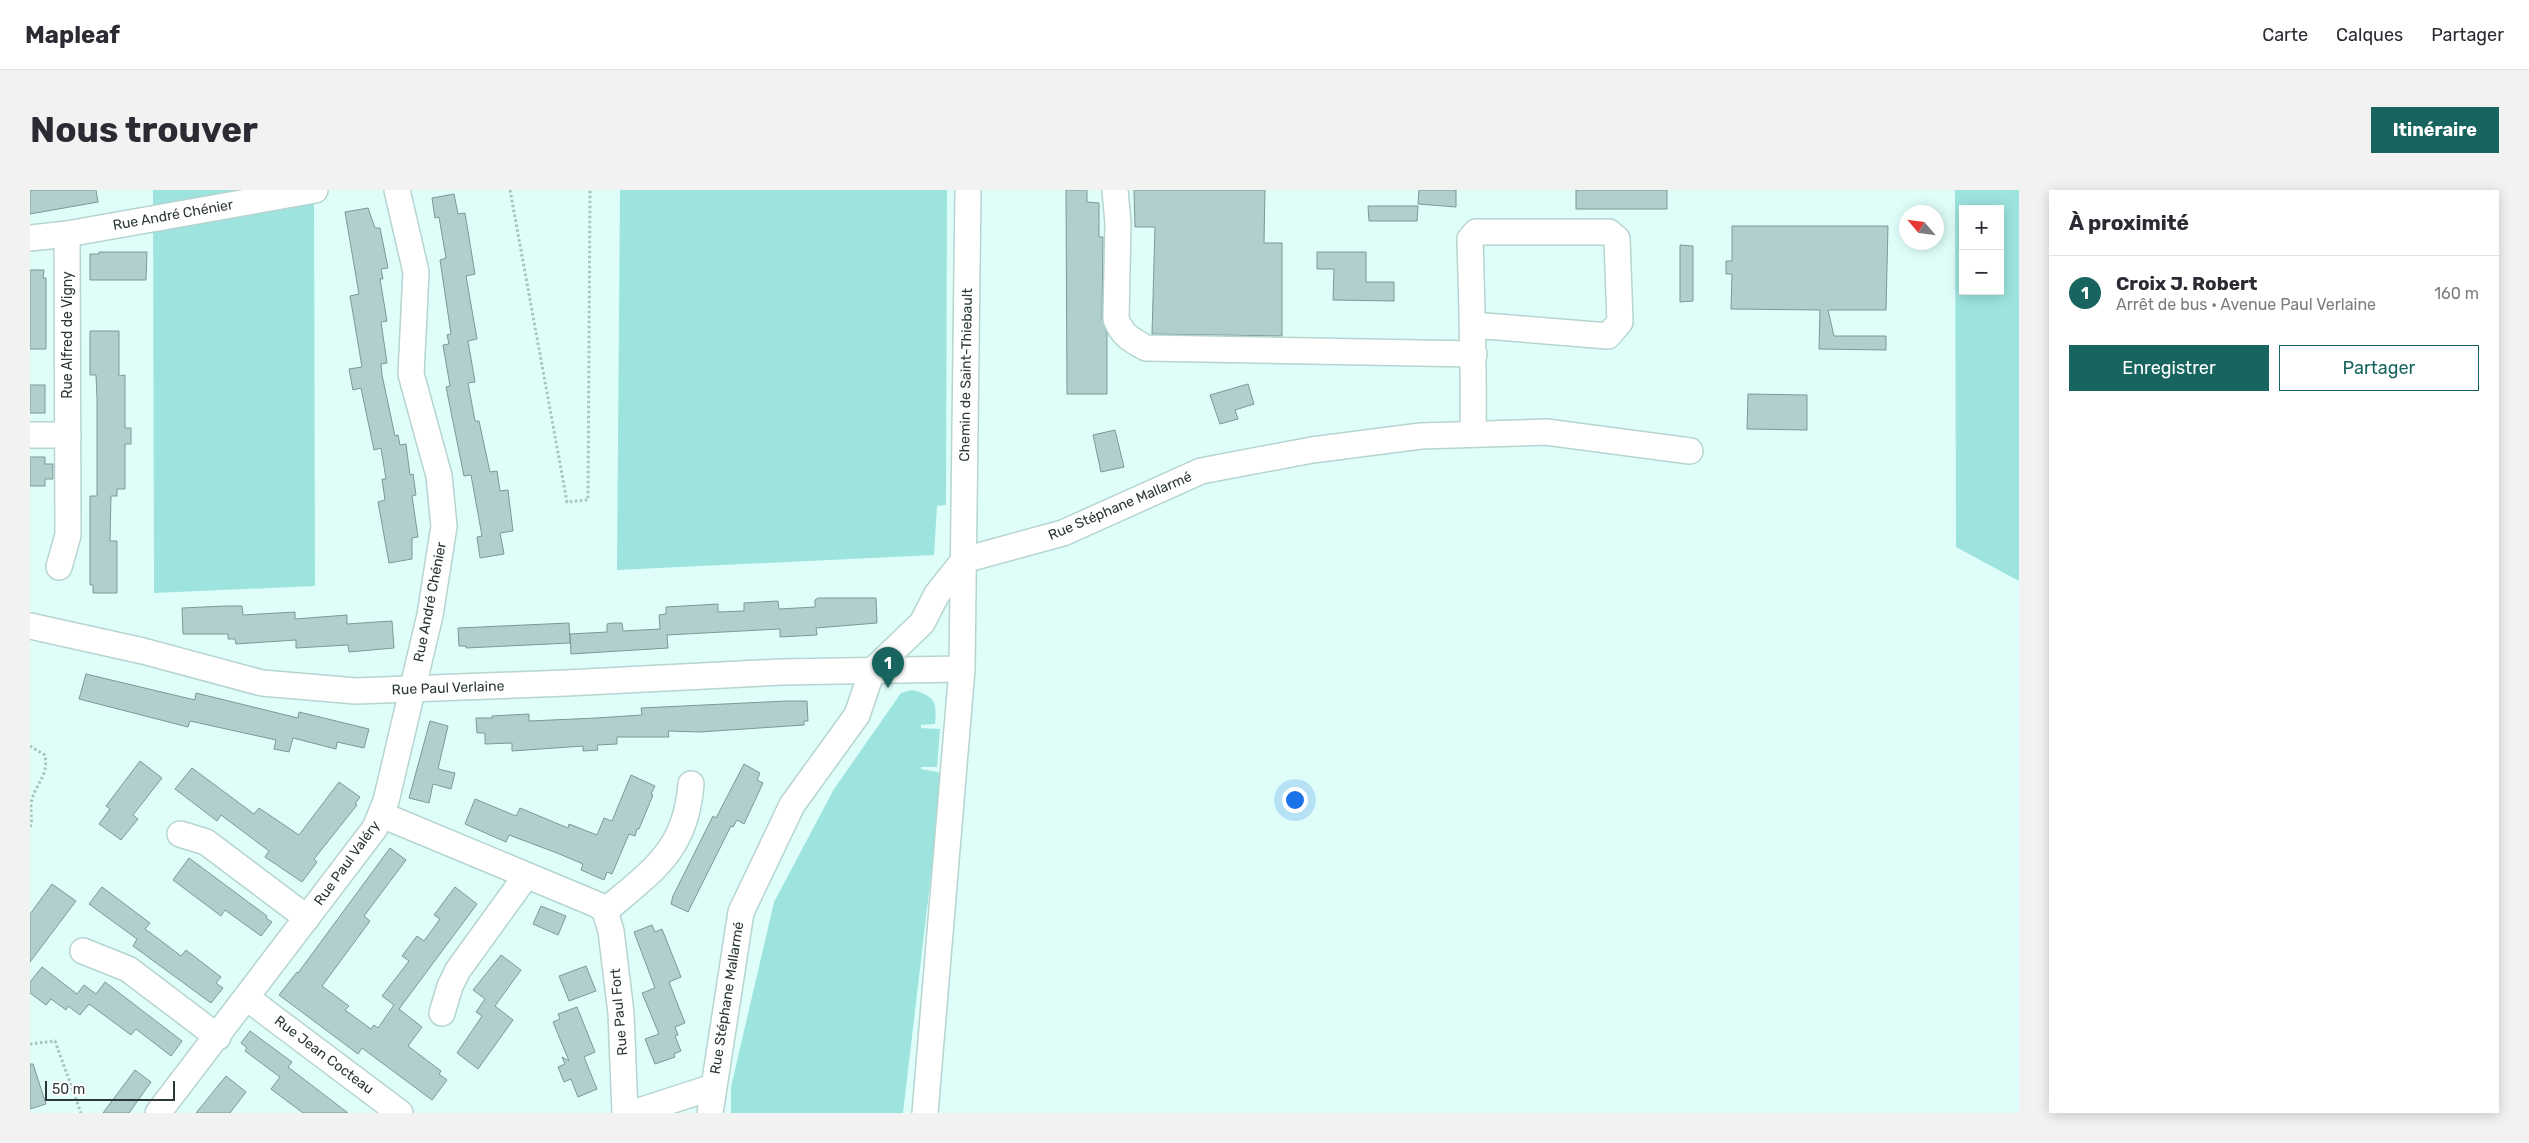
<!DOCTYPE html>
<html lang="fr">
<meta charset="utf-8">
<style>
:root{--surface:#fff;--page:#f2f2f3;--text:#2b2b33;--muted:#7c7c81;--line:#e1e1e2;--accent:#186560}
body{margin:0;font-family:Rubik,sans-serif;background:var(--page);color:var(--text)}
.controls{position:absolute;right:15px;top:15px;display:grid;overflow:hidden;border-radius:0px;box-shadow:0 2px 12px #0003}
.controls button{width:45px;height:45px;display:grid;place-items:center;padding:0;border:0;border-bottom:1px solid var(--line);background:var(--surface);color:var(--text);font:25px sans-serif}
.compass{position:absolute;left:1869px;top:15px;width:45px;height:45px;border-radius:50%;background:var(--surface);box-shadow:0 2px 12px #0003;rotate:298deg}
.scale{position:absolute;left:15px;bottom:12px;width:130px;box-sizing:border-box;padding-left:5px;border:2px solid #2c3837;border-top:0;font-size:14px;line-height:18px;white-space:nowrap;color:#2c3837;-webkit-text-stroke:4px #fff;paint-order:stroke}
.you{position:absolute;left:1264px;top:609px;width:18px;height:18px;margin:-12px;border:4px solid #fff;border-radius:50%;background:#1a73e8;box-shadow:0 0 0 8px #1a73e833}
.badge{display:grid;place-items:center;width:32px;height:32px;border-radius:50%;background:var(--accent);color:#fff;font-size:16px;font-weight:700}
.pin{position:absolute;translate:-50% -41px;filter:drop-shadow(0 1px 2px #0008)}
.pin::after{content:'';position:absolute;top:26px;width:18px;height:15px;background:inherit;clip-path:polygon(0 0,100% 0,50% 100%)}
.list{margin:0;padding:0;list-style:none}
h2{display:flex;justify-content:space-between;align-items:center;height:65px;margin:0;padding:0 20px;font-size:21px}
h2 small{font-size:16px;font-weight:400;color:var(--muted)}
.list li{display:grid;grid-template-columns:32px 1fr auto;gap:15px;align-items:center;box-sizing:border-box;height:75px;padding:0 20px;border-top:1px solid var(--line)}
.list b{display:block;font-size:19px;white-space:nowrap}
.list p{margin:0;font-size:16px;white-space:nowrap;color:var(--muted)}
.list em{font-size:16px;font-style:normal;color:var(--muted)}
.actions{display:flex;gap:10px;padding:15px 20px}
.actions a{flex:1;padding:11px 0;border:1px solid var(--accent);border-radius:0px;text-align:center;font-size:18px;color:var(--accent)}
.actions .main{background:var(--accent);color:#fff}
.map{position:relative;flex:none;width:1989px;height:923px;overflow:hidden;border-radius:0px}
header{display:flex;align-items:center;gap:30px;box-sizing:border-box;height:70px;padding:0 25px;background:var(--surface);border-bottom:1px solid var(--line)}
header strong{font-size:24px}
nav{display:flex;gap:28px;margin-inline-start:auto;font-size:18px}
.intro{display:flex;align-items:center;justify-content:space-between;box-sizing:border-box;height:120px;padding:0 30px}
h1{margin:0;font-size:35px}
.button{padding:12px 22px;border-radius:0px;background:var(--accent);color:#fff;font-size:18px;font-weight:700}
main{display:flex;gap:30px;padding:0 30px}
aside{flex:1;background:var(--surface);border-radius:0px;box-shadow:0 2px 12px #0003}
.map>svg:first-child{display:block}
.green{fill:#9de4de;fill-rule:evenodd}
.building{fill:#b1cfcc;stroke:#7c9996}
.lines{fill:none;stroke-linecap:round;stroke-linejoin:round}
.minor-casing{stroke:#b6d4d0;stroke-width:28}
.path{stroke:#a9c3bf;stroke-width:3;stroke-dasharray:2.5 2.5;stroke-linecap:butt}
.minor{stroke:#fff;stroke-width:25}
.labels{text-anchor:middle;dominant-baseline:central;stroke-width:4;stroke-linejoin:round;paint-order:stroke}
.street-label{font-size:14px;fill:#2c3837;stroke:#fff}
</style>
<header>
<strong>Mapleaf</strong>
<nav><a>Carte</a><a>Calques</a><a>Partager</a></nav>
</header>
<div class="intro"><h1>Nous trouver</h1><a class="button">Itinéraire</a></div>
<main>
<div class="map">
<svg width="1989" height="923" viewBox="0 0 1989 923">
<rect width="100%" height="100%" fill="#dffefa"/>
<!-- green -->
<g class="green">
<polygon points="123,0 284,0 285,396 124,403"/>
<polygon points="590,0 917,0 916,315 907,316 904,365 587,380"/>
<path d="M1925,0H1989V391L1926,357ZM1933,19H1970V101H1933Z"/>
<path d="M882,500C905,506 907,511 905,534L891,535V538L910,539L907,577H891V579L913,583L873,923H701V897L744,712L804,599L871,503Z"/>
</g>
<!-- building -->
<g class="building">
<polygon points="0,0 66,0 68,12 0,24"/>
<polygon points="1036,0 1057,0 1057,12 1069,13 1069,47 1073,47 1072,129 1077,143 1077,204 1037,204"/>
<polygon points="1104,0 1235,0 1234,53 1252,53 1252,146 1122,144 1125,37 1105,37"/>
<polygon points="1389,0 1426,0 1426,17 1388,14"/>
<rect x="1546" y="0" width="91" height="19"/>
<polygon points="424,4 428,24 435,23 445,84 436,86 447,149 438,151 445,192 438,193 445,231 449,231 460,282 467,281 470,301 478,300 483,341 470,343 474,364 450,368 447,347 452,346 441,285 434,286 416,197 420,196 413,155 419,154 417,145 421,144 410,70 416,68 409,27 405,28 402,8"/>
<polygon points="1338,16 1388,16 1387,31 1339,31"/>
<polygon points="338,18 345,38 350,38 358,78 351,79 353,89 350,89 357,131 351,132 357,173 351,174 352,185 365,246 368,245 370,255 376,254 380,285 383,284 386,305 382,306 388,347 382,348 382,369 359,373 348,312 355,310 352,289 356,289 351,258 344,260 331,198 323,200 319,179 332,177 320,106 329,104 315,22"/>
<polygon points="1702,36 1858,36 1856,120 1798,120 1804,146 1856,146 1856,160 1789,159 1790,120 1701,119 1702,84 1696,84 1696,71 1702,71"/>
<polygon points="1650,55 1663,56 1663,111 1650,112"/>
<polygon points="69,62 117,62 116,90 60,90 60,64 69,64"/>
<polygon points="1287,62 1336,62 1336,92 1364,92 1364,111 1303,110 1304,79 1287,79"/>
<polygon points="0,80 14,80 13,88 16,88 16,159 0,159"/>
<polygon points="60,141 89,141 89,186 95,185 95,238 101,238 101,254 95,254 95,299 87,299 87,306 81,306 80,351 87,351 87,403 63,403 63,395 60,395 60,306 67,306 67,208 66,185 60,185"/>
<polygon points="1218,194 1224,214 1205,220 1208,229 1190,234 1180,205"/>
<rect x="0" y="195" width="15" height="28"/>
<polygon points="1718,204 1777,205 1777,240 1717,239"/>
<polygon points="1085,240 1094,277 1071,282 1063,245"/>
<polygon points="0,267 15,267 15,274 23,274 23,289 15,289 15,296 0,296"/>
<polygon points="788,408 846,408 847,433 786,438 787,445 750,447 750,439 637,445 638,458 541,464 540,444 577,442 577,434 584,433 592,433 593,441 630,439 629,425 636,424 636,417 688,414 688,422 714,421 714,413 748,411 749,419 785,417 785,410"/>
<polygon points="196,416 212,416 213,425 265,422 265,429 317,425 317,434 362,431 364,458 319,462 318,455 266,458 266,450 206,454 205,449 198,449 198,444 153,444 152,418"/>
<polygon points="539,433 540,453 436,458 436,456 429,456 428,438"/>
<polygon points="56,484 165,510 166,503 268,528 269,522 339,539 334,558 307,552 306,559 263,548 259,562 244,559 246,550 160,531 158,537 49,509"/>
<polygon points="757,511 777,511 778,531 774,531 774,535 670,542 638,541 639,547 587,547 587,554 567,555 568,560 553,561 553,556 482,561 482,553 455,554 455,543 447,543 446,528 462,528 462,526 499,524 499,531 566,528 612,525 611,518"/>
<polygon points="400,531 418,536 408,579 425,583 421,599 403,594 399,613 379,608"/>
<polygon points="110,571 132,588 103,625 108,629 91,650 69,634 80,619 76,616"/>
<polygon points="714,574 730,583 727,590 733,593 714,634 707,630 703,637 701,636 658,722 641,714 643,706 683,626 686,628"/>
<polygon points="162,578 224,624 229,618 269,645 309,592 330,607 325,614 327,615 284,669 287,672 272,692 235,667 239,661 191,625 187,631 145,599"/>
<polygon points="601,585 625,596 621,604 623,605 609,639 607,639 605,646 599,644 582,684 577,682 574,690 551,680 553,674 527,663 479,645 476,652 435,634 445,609 486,626 490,618 538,638 539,634 567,645 574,628 582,631"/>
<polygon points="360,658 376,670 334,726 340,731 292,796 319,816 315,820 341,839 344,835 348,838 364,815 352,806 379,771 372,766 387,746 394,751 410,729 404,725 425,697 447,714 369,819 392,837 378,856 411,881 409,884 417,890 402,910 332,858 328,864 249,805 267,782 268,783"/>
<polygon points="159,668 237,726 236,728 242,732 231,746 195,720 191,726 143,690"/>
<polygon points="22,694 46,711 0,772 0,724"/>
<polygon points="72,697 120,733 115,739 130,750 151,766 156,760 191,787 186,793 193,798 181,813 103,756 107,749 59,714"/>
<polygon points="511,716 536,726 528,745 503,734"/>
<polygon points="622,735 625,742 632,739 651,787 639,792 655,833 645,837 648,845 645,846 651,861 644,864 645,867 625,874 615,849 629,844 612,803 625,798 604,742"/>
<polygon points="471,765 491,780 465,816 483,830 448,879 427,863 452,826 446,822 455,809 443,800"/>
<polygon points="556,776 566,801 539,811 529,786"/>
<polygon points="12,777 47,804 54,795 66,804 75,792 152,851 141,866 106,839 101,845 59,814 50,825 38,816 36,820 21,809 16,815 0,803 0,792"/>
<polygon points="547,817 565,862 554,867 567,899 548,907 541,889 534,892 528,877 535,874 532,867 539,871 523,832 530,829 528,824"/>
<polygon points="220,841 262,872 258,877 318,923 273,923 241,899 250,887 215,861 217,858 211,853"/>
<polygon points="0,874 3,874 16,914 0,919"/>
<polygon points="105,880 121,892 99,923 73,923"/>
<polygon points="196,886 216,902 200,923 166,923"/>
</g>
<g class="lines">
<!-- minor casing -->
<g class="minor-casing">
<g id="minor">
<path d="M1085,0L1088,33L1086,129C1092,145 1101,150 1116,158L1444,164"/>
<polyline points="0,48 37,44 285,0"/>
<path d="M1443,135L1578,146L1590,132L1587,49L1579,42H1446L1440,49C1442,114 1444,179 1443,244"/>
<polyline points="0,245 38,245"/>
<polyline points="29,377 38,345 37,44"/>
<polyline points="0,436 113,461 232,493 326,501 536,493 751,482 932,479"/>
<polyline points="352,625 568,715 575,721 581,741 591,823 595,923"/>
<polyline points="150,644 176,652 277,728"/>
<path d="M575,721C622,681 656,661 661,594"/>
<polyline points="53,761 98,779 188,847"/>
<polyline points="217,808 370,923"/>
<polyline points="412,823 420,796 428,780 496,686"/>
<polyline points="128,923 345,638 356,611 400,425 414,336 409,286 381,184 386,82 367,0"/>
<polyline points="603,923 683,897"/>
<polyline points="680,923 711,722 762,615 827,525 842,481 892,433 907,404 934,370 1033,343 1171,281 1282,260 1391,246 1516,242 1660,261"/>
<polyline points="895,923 932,479 938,0"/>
</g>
</g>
<!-- path -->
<g class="path">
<polyline points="480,0 537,312 558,310 560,0"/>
<path d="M0,556L15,565C19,588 4,594 1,614C0,623 3,629 0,638"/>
<polyline points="0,854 25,851 51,923"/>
</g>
<!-- minor -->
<use href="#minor" class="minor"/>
</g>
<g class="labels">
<!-- street labels -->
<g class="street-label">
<text transform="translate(143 25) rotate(-10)">Rue André Chénier</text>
<text transform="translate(37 145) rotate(-90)">Rue Alfred de Vigny</text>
<text transform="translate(936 185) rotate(-89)">Chemin de Saint-Thiebault</text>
<text transform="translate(1090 316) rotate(-23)">Rue Stéphane Mallarmé</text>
<text transform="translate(400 412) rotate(-79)">Rue André Chénier</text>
<text transform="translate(418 498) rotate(-2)">Rue Paul Verlaine</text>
<text transform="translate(317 673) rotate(-54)">Rue Paul Valéry</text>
<text transform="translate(697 808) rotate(-81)">Rue Stéphane Mallarmé</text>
<text transform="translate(589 822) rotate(-95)">Rue Paul Fort</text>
<text transform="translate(294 865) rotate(37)">Rue Jean Cocteau</text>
</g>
</g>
</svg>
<div class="controls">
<button>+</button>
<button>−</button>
</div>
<svg class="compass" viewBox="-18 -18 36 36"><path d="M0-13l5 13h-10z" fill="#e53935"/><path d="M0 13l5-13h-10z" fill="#7c7c81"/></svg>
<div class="scale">50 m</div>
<div class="you"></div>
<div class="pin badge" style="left:858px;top:498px">1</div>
</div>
<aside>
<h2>À proximité<small></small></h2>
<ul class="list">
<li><span class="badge">1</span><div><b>Croix J. Robert</b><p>Arrêt de bus · Avenue Paul Verlaine</p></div><em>160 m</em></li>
</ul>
<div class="actions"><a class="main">Enregistrer</a><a>Partager</a></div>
</aside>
</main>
